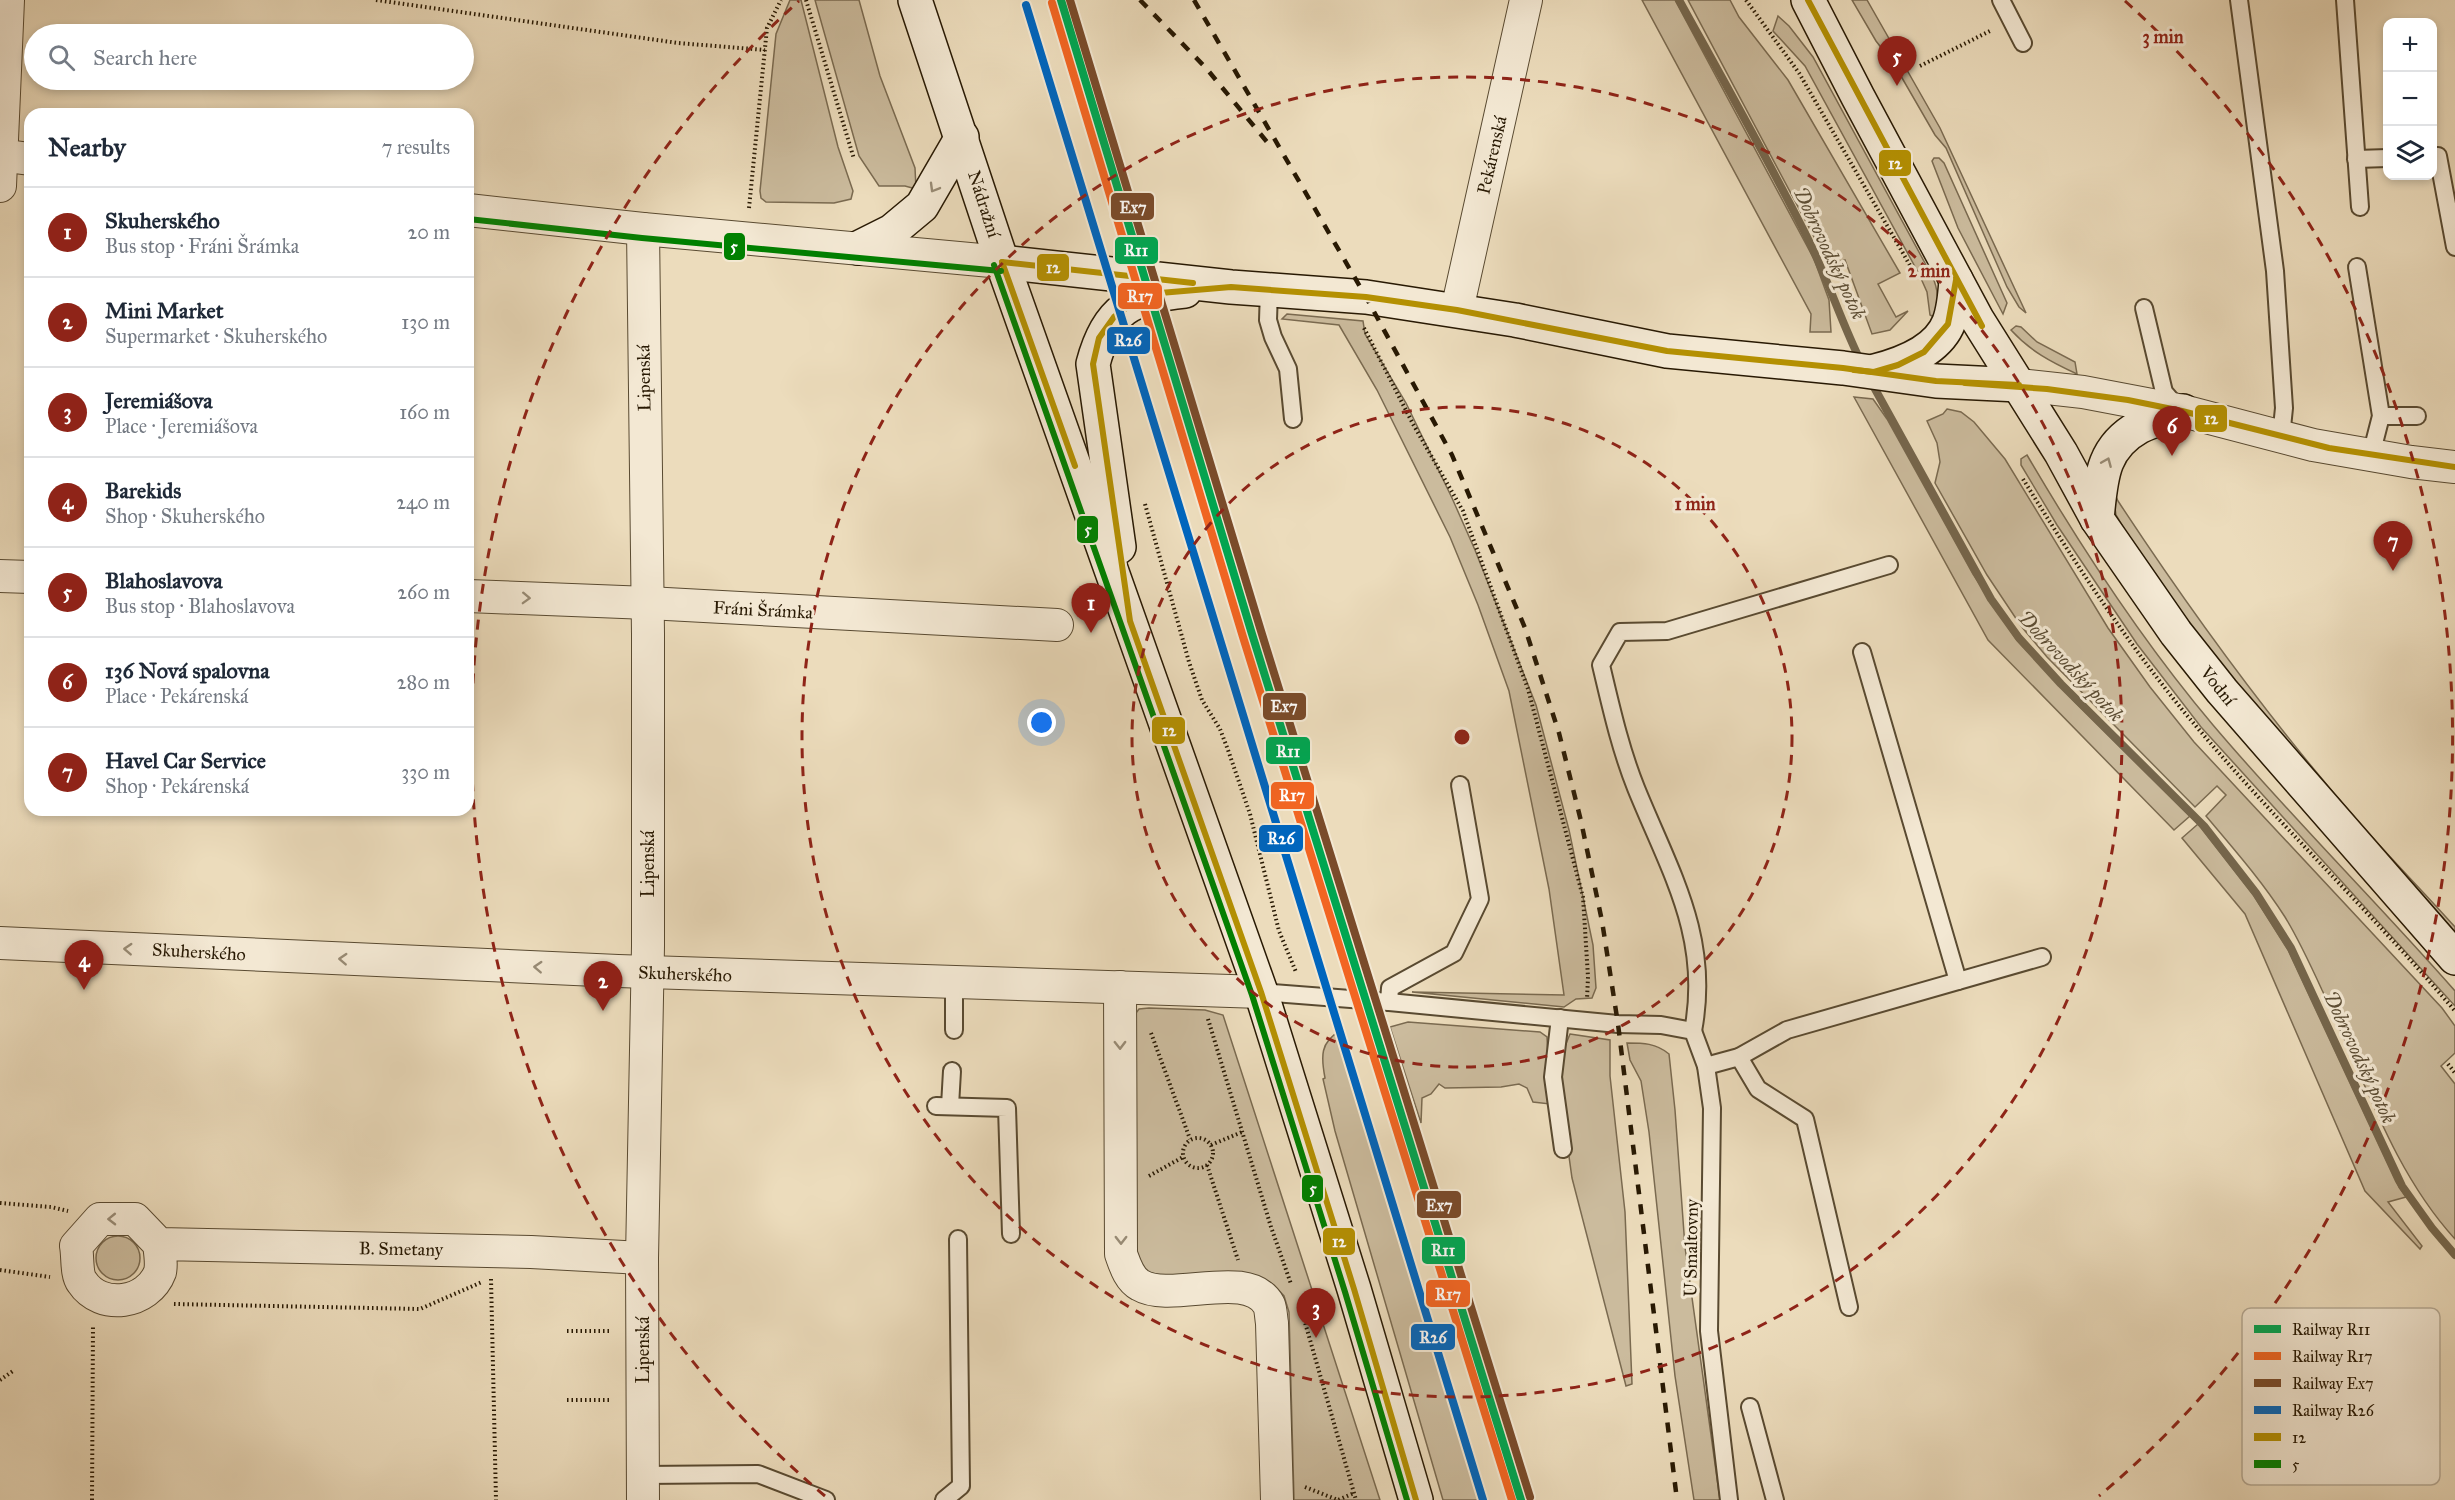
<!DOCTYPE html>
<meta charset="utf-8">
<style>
:root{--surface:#fff;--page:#f6f6f7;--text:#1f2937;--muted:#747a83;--line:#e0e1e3;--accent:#8f2418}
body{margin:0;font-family:"IM FELL Great Primer",serif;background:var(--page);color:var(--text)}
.controls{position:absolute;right:18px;top:18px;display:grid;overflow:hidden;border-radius:12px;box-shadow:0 3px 9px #0003}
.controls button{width:54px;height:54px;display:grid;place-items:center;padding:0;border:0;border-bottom:2px solid var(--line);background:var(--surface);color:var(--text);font:30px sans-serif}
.you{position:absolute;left:1042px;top:723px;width:21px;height:21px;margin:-15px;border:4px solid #fff;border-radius:50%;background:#1a73e8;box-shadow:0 0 0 9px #1a73e833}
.badge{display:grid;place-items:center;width:39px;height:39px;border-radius:50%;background:var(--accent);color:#fff;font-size:20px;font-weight:700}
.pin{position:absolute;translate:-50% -50px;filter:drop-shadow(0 2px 3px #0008)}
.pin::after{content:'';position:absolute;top:32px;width:21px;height:18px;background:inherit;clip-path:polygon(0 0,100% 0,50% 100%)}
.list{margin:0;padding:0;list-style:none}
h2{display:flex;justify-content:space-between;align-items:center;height:78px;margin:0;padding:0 24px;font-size:26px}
h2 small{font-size:20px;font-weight:400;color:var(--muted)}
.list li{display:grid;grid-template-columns:39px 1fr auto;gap:18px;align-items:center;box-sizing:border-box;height:90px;padding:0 24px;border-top:2px solid var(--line)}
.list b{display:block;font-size:22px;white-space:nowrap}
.list p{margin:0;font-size:20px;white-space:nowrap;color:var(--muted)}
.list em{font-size:20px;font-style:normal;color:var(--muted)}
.icon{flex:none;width:33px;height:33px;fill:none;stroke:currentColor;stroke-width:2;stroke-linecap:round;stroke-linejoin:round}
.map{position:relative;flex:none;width:2455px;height:1500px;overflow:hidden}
.search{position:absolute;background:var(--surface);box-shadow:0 3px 9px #0003;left:24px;top:24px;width:450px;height:66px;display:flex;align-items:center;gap:15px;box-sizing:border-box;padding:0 21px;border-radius:33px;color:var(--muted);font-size:22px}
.panel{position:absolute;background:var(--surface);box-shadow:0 3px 9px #0003;left:24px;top:108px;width:450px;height:708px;border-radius:18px}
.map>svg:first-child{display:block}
.green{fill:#cbbb9d;stroke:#7a6a50;stroke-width:1.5}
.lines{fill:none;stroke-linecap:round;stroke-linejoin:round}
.stream{stroke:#75664c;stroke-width:8}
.lane-casing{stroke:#594a31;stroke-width:20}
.street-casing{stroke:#594a31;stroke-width:34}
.secondary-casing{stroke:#281903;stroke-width:36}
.path{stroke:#281903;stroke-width:4;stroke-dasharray:1.5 3;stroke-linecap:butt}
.lane{stroke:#f3e8d3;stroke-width:16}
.street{stroke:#f3e8d3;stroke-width:32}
.secondary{stroke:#f3e8d3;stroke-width:33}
.rail{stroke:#281903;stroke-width:4.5;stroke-dasharray:10 10;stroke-linecap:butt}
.bus-1-casing{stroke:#f3e8d3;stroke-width:10}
.bus-2-casing{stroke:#f3e8d3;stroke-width:10}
.bus-1{stroke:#b49002;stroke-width:6}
.bus-2{stroke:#008000;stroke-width:6}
.rail-1-casing{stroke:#f3e8d3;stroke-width:12}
.rail-2-casing{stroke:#f3e8d3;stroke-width:12}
.rail-3-casing{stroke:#f3e8d3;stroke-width:12}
.rail-4-casing{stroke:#f3e8d3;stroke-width:12}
.rail-1{stroke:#00a651;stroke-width:8}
.rail-2{stroke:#f26522;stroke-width:8}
.rail-3{stroke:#7a4b2a;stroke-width:8}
.rail-4{stroke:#0065bd;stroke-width:8}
.oneway{stroke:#988b75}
.ring{fill:none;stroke:#8f2418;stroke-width:3;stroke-dasharray:10 8}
.labels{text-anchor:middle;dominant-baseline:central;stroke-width:6;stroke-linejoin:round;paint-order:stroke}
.street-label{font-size:18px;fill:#281903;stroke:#f3e8d3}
.water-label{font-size:20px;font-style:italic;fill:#5c4d34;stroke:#f3e8d3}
.key{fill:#f3e8d3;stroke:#b6aa95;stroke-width:1.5}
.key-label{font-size:16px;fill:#281903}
.centre{fill:#8f2418;stroke:#f3e8d3;stroke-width:3}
.ring-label{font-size:18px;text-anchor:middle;font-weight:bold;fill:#8f2418;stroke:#f3e8d3;stroke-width:6;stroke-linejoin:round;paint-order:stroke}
.line-badge{stroke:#f3e8d3;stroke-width:2}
.badge-label{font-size:16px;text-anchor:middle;font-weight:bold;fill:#fff}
</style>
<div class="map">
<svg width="2455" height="1500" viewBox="0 0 2455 1500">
<rect width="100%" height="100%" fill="#ecdcbc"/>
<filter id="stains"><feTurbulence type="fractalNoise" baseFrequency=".00333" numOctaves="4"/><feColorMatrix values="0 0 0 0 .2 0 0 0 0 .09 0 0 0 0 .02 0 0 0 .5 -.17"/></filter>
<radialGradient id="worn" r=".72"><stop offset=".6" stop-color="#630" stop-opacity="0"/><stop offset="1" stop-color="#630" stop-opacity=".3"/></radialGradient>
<!-- green -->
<g class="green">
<polygon points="790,0 801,0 838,147 853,191 851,199 834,203 766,202 761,198 760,191 776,34"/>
<polygon points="815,0 859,0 880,76 915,168 916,189 905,186 879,186 859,156"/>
<polygon points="1642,0 1675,0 1814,259 1829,300 1831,332 1810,332 1811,314"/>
<polygon points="1688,0 1730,0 1739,17 1788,80 1900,273 1878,284 1896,317 1908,311 1890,330 1872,334 1845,260 1829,265"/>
<polygon points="1852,0 1867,0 1940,128 2026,313 2019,307 2007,287 1946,148 1935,135 1894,64 1876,41"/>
<path d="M1778,16L1789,26L1813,57L1932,276C1939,290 1938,302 1936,318L1930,315L1927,292L1919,274L1805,66L1773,31Z"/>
<polygon points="1934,158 1939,158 1944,163 2007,303 2003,314 1958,228 1932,161"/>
<polygon points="1287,314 1363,321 1365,334 1406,403 1452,498 1475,550 1536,705 1569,830 1593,945 1596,988 1592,998 1576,999 1564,1007 1412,992 1564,995 1549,889 1509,691 1478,605 1450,537 1377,390 1339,325 1282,319"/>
<path d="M2016,326L2021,327L2037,342L2075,362L2077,374C2051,362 2030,351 2011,330Z"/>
<polygon points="1854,397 1873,399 1887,419 1973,574 2016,639 2075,702 2190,816 2174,830 1988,640"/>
<path d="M1947,409L1961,412L1974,422L2005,459L2108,628L2150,687L2194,742L2442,1008L2455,1026V1053L2441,1066L2455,1084V1239C2391,1169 2363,1074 2322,990C2311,966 2299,940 2285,917C2262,881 2233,848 2206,816L2226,795L2217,786L2195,807L2047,657L2021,626L1987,575L1935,483L1940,462L1937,443L1927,421L1943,414Z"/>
<path d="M2027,455C2082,549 2142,641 2213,725C2290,816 2376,901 2455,991V1006L2201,727L2137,644L2057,525L2021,465V459Z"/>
<path d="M2112,488L2118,501C2191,612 2269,719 2356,819C2388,856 2422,890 2455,927V941L2239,690L2162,586L2130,539L2116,515Z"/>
<polygon points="2198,824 2254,896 2288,950 2396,1182 2406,1197 2388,1202 2422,1246 2420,1249 2365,1191 2245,914 2182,838"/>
<polygon points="1149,1008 1205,1010 1223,1015 1380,1500 1294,1500 1289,1312 1284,1296 1274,1285 1261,1278 1241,1274 1164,1276 1147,1272 1135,1262 1133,1017 1139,1009"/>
<polygon points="1408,1022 1540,1032 1547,1037 1550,1104 1533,1102 1527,1088 1519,1084 1501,1087 1445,1088 1439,1084 1431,1094 1422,1098 1421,1123 1390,1027"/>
<path d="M1340,1031L1482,1500H1443L1335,1131L1323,1079L1325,1078C1321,1057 1320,1042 1340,1031Z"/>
<polygon points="1570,1034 1610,1040 1610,1076 1625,1212 1632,1384 1626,1386 1572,1178 1562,1106 1561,1056"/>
<path d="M1627,1043C1643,1043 1656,1043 1669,1054L1675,1110L1685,1247L1720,1500H1694L1675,1376L1649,1132L1641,1081L1630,1060Z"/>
<circle cx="118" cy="1258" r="22"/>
</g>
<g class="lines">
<!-- stream -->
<g class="stream">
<path d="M1679,0C1721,76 1764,152 1803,229C1826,273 1840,320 1862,364"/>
<polyline points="1870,380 1991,599 2019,638 2061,684 2204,826 2256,893 2291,948 2402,1186 2432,1228 2455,1255"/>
</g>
<!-- lane casing -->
<g class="lane-casing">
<g id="lane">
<polyline points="2001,0 2023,43"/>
<polyline points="2239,0 2275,271 2284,408 2281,437"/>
<polyline points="2345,0 2360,207"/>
<polyline points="2432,156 2438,156 2455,247"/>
<polyline points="2356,159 2388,158"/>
<polyline points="2357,267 2381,416 2371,455"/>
<polyline points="1269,290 1268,320 1273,337 1288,369 1293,419"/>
<polyline points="2144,308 2164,392 2177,407"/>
<polyline points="2381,416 2417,416"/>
<polyline points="1862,652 1958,981"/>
<polyline points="1261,992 1389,1002 1618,1024 1661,1025 1693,1031 1706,1066 1712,1108 1709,1331 1729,1500"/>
<polyline points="1389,1002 1390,988 1454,953 1480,899 1460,785"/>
<polyline points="1560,1018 1553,1077 1563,1149"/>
<polyline points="954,1030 954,982"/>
<path d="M1693,1031C1711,937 1670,872 1636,788C1620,748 1611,707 1601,665L1620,632L1667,631L1889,565"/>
<polyline points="1739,1057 1758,1089 1805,1119 1849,1307"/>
<polyline points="1706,1066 1739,1057 1787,1030 2042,957"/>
<polyline points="936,1106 1007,1108 1011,1234"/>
<polyline points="950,1106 952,1071"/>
<polyline points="1750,1407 1775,1500"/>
<polyline points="643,1475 758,1474 826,1500"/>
<polyline points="944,1500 961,1486 958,1239"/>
</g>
</g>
<!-- street casing -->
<g class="street-casing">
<g id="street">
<polyline points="0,155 30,159"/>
<polyline points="0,186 8,0"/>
<polyline points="468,210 643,229 1002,262"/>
<polyline points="643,229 648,634 648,946 642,1258 643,1500"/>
<polyline points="1457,310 1526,0"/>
<polyline points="2019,385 2083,392 2183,411 2313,445 2411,462 2455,467"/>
<polyline points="0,576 30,577"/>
<polyline points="468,596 648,603 1057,625"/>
<polyline points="0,943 618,971 1261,992"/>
<path d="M1120,987L1121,1254C1125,1265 1129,1279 1140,1285C1172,1304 1248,1267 1269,1305C1271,1310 1271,1318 1272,1323L1277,1500"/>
<path d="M159,1244C160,1252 162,1264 160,1272C148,1304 101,1311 82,1282C76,1274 78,1256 76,1246L100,1219H135L159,1244L531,1252L642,1258"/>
</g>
</g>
<!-- secondary casing -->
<g class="secondary-casing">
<g id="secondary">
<polyline points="915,0 1002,262 1261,992 1354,1289 1416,1500"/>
<polyline points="1808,0 1858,97 1977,319 2061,453 2097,519 2176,633 2222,691 2455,958"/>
<polyline points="858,248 892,231 922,206 962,137"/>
<polyline points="1002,262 1231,287 1366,297 1515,320 1667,351 1843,368 1936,381 2019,385"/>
<path d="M1875,371C1902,364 1938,351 1949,322C1954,309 1955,294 1956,280"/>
<path d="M2097,519C2101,480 2101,448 2139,427C2152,420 2169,417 2183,411"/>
<path d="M1119,547L1093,364C1107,310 1131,296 1185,291"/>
</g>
</g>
<!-- path -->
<g class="path">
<polyline points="376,0 678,43 765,50"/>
<polyline points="806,0 854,159"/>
<polyline points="1746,0 1799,73 1915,274"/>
<polyline points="1920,66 1992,30"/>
<polyline points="749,208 767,28 781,0"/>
<polyline points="1364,328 1413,424 1463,511 1528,689 1583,897 1588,977 1587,999"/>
<path d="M2023,479C2077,566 2134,654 2201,732C2282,828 2374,915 2455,1011"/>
<polyline points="1145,504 1189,662 1202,700 1220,729 1228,750 1250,814 1279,931 1296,972"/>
<polyline points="1208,1019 1271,1227 1291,1284"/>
<polyline points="1151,1033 1190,1139"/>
<polyline points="2448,1064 2455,1073"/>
<circle cx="1198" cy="1153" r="15"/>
<polyline points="1211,1145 1242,1132"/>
<polyline points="1207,1165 1238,1260"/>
<polyline points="1149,1176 1183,1157"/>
<polyline points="0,1203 51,1207 68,1211"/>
<polyline points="0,1270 50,1277"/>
<polyline points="491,1279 496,1500"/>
<polyline points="174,1304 420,1309 482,1282"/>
<polyline points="1304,1319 1356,1500"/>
<polyline points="567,1331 609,1331"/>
<polyline points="0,1380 13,1371"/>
<polyline points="567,1400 609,1400"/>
<polyline points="1305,1487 1338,1500 1354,1493"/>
<polyline points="92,1500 93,1325"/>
</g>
<!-- lane -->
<use href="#lane" class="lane"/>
<!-- street -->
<use href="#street" class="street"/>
<!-- secondary -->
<use href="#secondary" class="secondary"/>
<!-- rail -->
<g class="rail">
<polyline points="1140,0 1206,68 1272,148"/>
<polyline points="1194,0 1366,297 1452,455 1525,628 1559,733 1581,821 1602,921 1618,1024 1677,1500"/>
</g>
<!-- bus-1 casing -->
<g class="bus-1-casing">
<g id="bus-1">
<polyline points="1808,0 1982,326"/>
<polyline points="1002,262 1193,283"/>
<polyline points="1002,262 1075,466"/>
<polyline points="1854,370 1874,372 1898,365 1924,352 1948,324 1956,280"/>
<polyline points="1965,383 2047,389 2128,400 2182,411 2329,448 2455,467"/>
<polyline points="1416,1500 1354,1289 1261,992 1130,621 1093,364 1099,338 1114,317 1135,301 1160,293 1231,287 1366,297 1457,310 1667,351 1843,368 1936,381 2019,385"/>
</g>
</g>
<!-- bus-2 casing -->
<g class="bus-2-casing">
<g id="bus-2">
<polyline points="468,219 642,238 1001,271"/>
<polyline points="994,265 1252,995 1345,1292 1407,1500"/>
</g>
</g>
<!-- bus-1 -->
<use href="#bus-1" class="bus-1"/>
<!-- bus-2 -->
<use href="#bus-2" class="bus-2"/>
<!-- rail-1 casing -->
<g class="rail-1-casing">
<polyline id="rail-1" points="1061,0 1252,634 1521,1500"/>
</g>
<!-- rail-2 casing -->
<g class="rail-2-casing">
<polyline id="rail-2" points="1052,3 1243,637 1512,1500"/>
</g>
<!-- rail-3 casing -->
<g class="rail-3-casing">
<polyline id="rail-3" points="1070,0 1261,631 1530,1497"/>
</g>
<!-- rail-4 casing -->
<g class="rail-4-casing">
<polyline id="rail-4" points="1026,5 1483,1500"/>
</g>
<!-- rail-1 -->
<use href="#rail-1" class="rail-1"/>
<!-- rail-2 -->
<use href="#rail-2" class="rail-2"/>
<!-- rail-3 -->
<use href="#rail-3" class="rail-3"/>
<!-- rail-4 -->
<use href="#rail-4" class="rail-4"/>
</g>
<!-- one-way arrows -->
<defs><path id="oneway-chevron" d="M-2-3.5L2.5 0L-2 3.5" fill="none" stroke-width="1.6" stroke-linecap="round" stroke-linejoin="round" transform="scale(1.5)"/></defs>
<g class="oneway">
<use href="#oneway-chevron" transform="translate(934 188) rotate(120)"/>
<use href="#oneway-chevron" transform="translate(2107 462) rotate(-67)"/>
<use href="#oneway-chevron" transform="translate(526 598) rotate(2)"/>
<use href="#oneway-chevron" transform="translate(128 949) rotate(-177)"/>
<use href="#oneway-chevron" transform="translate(343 959) rotate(-177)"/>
<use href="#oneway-chevron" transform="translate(538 967) rotate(-177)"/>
<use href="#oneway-chevron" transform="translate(1120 1045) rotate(89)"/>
<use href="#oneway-chevron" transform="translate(112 1219) rotate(179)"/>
<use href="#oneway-chevron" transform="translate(1121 1240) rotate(90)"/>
</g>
<!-- distance rings -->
<g class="ring">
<circle cx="1462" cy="737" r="330"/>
<circle cx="1462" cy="737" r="660"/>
<path d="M825 1496A991 991 0 0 1 799 1M2125 1A991 991 0 0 1 2099 1496"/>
</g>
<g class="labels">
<!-- street labels -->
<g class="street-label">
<text transform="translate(1492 155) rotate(-77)">Pekárenská</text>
<text transform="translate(984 204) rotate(72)">Nádražní</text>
<text transform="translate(644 378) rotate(-91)">Lipenská</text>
<text transform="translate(763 610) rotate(3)">Fráni Šrámka</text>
<text transform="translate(2218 686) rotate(51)">Vodní</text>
<text transform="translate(648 864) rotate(-90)">Lipenská</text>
<text transform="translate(199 952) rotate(3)">Skuherského</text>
<text transform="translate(685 974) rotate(2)">Skuherského</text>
<text transform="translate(1691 1248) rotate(-89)">U Smaltovny</text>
<text transform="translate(401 1249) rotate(1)">B. Smetany</text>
<text transform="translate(643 1350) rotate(-90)">Lipenská</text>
</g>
<!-- water labels -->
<g class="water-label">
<text transform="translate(1830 253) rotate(65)">Dobrovodský potok</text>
<text transform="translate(2071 666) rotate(47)">Dobrovodský potok</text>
<text transform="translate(2360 1057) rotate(65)">Dobrovodský potok</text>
</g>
</g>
<!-- legend -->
<rect x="2242" y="1308" width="198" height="177" rx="9" class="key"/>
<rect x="2254" y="1325" width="27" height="8" fill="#00a651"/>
<rect x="2254" y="1352" width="27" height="8" fill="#f26522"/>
<rect x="2254" y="1379" width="27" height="8" fill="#7a4b2a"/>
<rect x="2254" y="1406" width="27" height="8" fill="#0065bd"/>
<rect x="2254" y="1433" width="27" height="8" fill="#b49002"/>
<rect x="2254" y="1460" width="27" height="8" fill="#008000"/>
<g class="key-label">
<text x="2292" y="1335">Railway R11</text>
<text x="2292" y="1362">Railway R17</text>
<text x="2292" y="1389">Railway Ex7</text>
<text x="2292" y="1416">Railway R26</text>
<text x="2292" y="1443">12</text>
<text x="2292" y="1470">5</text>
</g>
<circle cx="1462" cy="737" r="9" class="centre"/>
<g class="ring-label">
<text x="2163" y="43">3 min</text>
<text x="1929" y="277">2 min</text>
<text x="1695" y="510">1 min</text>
</g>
<g class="line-badge">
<rect x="1878" y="149" width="34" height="28" rx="6" fill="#b49002"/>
<rect x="1110" y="192" width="45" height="29" rx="6" fill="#7a4b2a"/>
<rect x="723" y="232" width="23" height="29" rx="6" fill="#008000"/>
<rect x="1114" y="236" width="45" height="29" rx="6" fill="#00a651"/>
<rect x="1036" y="253" width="34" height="29" rx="6" fill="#b49002"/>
<rect x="1117" y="282" width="46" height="28" rx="6" fill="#f26522"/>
<rect x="1106" y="326" width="45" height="29" rx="6" fill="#0065bd"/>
<rect x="2194" y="404" width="34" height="29" rx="6" fill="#b49002"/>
<rect x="1076" y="515" width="23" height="29" rx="6" fill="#008000"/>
<rect x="1262" y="692" width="45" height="29" rx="6" fill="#7a4b2a"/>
<rect x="1151" y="716" width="35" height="29" rx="6" fill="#b49002"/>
<rect x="1265" y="736" width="46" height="29" rx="6" fill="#00a651"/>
<rect x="1270" y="781" width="45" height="29" rx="6" fill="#f26522"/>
<rect x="1258" y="824" width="46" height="29" rx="6" fill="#0065bd"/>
<rect x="1301" y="1174" width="23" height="29" rx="6" fill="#008000"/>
<rect x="1416" y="1190" width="46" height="29" rx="6" fill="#7a4b2a"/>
<rect x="1322" y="1227" width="34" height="29" rx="6" fill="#b49002"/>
<rect x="1421" y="1236" width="45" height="29" rx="6" fill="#00a651"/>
<rect x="1425" y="1279" width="46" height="29" rx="6" fill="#f26522"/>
<rect x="1410" y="1323" width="46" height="28" rx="6" fill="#0065bd"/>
</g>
<g class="badge-label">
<text x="1895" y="169">12</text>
<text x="1133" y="213">Ex7</text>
<text x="734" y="252">5</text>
<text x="1136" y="256">R11</text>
<text x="1053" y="273">12</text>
<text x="1140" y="302">R17</text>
<text x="1128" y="346">R26</text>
<text x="2211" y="424">12</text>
<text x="1088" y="535">5</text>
<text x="1284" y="712">Ex7</text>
<text x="1169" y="736">12</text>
<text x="1288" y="757">R11</text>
<text x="1292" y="801">R17</text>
<text x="1281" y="844">R26</text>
<text x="1313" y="1194">5</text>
<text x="1439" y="1211">Ex7</text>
<text x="1339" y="1247">12</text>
<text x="1443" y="1256">R11</text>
<text x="1448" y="1300">R17</text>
<text x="1433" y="1343">R26</text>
</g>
<rect width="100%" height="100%" filter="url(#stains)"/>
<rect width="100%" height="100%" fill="url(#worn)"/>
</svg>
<div class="controls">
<button>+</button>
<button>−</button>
<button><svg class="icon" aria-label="layers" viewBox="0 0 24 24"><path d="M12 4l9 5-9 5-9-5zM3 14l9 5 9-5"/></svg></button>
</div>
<div class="you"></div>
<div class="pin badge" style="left:1091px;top:633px">1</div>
<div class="pin badge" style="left:603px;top:1011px">2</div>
<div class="pin badge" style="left:1316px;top:1338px">3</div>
<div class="pin badge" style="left:84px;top:990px">4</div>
<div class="pin badge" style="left:1897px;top:86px">5</div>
<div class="pin badge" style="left:2172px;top:456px">6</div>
<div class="pin badge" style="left:2393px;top:571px">7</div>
<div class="search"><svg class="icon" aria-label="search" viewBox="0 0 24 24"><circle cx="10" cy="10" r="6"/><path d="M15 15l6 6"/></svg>Search here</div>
<section class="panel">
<h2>Nearby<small>7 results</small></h2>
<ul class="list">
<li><span class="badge">1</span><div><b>Skuherského</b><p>Bus stop · Fráni Šrámka</p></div><em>20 m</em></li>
<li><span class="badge">2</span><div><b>Mini Market</b><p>Supermarket · Skuherského</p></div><em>130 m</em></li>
<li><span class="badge">3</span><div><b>Jeremiášova</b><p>Place · Jeremiášova</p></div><em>160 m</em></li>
<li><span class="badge">4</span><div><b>Barekids</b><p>Shop · Skuherského</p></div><em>240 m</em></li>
<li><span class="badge">5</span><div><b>Blahoslavova</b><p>Bus stop · Blahoslavova</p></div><em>260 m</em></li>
<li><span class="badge">6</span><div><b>136 Nová spalovna</b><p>Place · Pekárenská</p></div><em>280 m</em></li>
<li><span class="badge">7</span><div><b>Havel Car Service</b><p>Shop · Pekárenská</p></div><em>330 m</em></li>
</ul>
</section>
</div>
